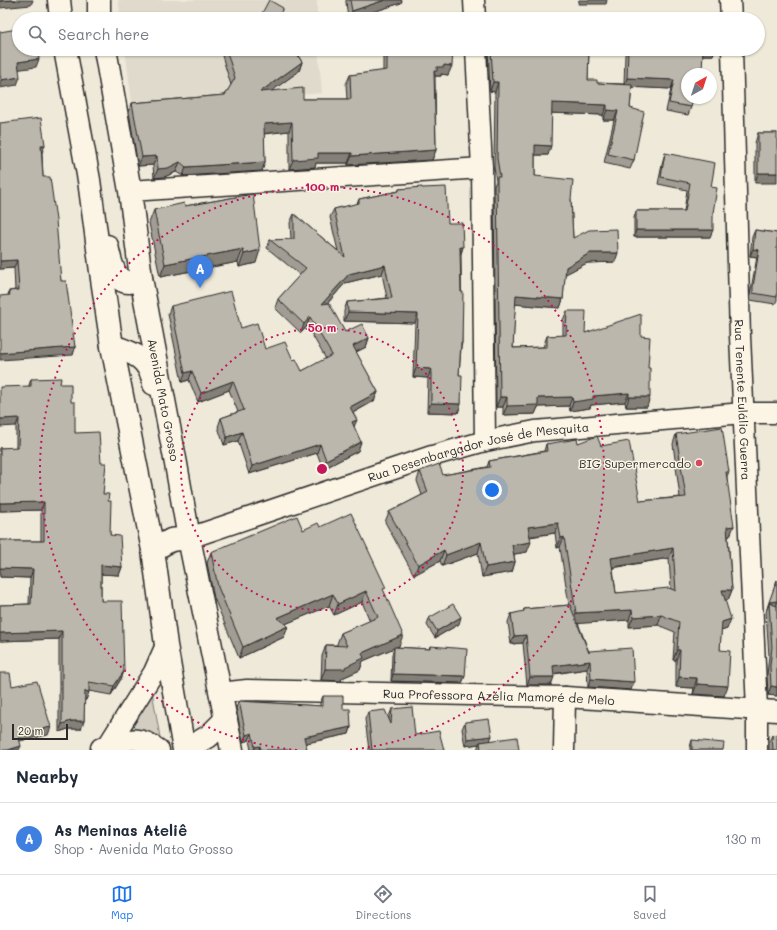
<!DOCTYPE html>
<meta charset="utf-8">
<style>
:root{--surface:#fff;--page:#f6f6f7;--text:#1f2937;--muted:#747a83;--line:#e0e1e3;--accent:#1a73e8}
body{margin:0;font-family:Mali,sans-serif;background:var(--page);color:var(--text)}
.compass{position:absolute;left:681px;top:68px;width:36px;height:36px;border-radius:50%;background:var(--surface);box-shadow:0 1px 3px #0004;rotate:39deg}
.scale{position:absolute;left:12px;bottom:10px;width:56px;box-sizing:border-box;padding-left:4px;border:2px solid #2b2b2b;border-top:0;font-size:11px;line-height:14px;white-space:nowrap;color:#2b2b2b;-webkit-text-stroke:3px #fcf5e5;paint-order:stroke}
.you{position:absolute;left:492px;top:490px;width:14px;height:14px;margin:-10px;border:3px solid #fff;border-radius:50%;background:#1a73e8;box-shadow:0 0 0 6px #1a73e833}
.badge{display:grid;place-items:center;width:26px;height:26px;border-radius:50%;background:var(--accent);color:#fff;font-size:13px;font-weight:700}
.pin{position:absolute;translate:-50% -33px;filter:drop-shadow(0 1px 2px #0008)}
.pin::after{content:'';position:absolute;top:21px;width:14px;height:12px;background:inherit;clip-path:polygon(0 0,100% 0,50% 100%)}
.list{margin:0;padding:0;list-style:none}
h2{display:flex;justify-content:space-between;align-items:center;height:52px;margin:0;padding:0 16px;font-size:17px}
h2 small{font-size:13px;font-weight:400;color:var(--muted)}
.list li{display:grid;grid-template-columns:26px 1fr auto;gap:12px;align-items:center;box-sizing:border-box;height:72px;padding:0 16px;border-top:1px solid var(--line)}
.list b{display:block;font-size:15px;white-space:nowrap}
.list p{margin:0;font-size:13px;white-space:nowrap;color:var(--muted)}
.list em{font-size:13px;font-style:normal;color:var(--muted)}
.icon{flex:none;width:22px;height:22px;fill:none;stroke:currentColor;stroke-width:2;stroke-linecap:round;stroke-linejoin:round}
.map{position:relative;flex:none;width:777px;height:750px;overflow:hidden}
.search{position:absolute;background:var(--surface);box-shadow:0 1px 3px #0004;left:12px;right:12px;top:12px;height:44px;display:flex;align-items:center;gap:10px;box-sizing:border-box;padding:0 14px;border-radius:22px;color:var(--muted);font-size:15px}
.sheet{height:124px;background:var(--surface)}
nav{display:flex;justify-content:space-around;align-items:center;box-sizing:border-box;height:56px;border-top:1px solid var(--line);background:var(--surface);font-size:11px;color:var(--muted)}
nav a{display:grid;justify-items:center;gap:2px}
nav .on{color:var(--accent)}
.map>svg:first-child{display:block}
.built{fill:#e0dacc}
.park{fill:#d2cdc0;stroke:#7e7c76}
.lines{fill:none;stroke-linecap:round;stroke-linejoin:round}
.minor-casing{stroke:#2b2b2b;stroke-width:23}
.major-casing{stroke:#2b2b2b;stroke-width:25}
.minor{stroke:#fcf5e5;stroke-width:20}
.major{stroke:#fcf5e5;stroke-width:22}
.wall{fill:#a29d94;stroke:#2b2b2b;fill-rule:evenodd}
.shaded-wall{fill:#848078;stroke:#2b2b2b}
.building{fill:#bcb7ac;stroke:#2b2b2b;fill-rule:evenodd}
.ring{fill:none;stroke:#c2185b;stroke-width:2;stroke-dasharray:2 4}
.poi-dot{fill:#d1495b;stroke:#fcf5e5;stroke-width:1.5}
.labels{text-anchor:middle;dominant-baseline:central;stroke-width:3;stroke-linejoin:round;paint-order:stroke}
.street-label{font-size:12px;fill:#2b2b2b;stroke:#fcf5e5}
.poi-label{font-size:12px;fill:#2b2b2b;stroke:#fcf5e5;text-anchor:end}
.centre{fill:#c2185b;stroke:#fcf5e5;stroke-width:2}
.ring-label{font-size:12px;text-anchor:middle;font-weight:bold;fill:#c2185b;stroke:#fcf5e5;stroke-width:3;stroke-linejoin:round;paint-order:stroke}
</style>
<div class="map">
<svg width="777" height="750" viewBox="0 0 777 750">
<rect width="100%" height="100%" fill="#efe9da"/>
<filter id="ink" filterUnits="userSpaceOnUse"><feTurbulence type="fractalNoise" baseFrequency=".025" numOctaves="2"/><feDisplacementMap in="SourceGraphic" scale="8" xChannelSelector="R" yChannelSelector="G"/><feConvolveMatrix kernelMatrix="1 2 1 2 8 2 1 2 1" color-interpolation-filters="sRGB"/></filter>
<g filter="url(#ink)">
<!-- built -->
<g class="built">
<polygon points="118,0 317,0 317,19 121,19"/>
<polygon points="125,49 318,49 322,93 133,110"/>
</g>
<!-- park -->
<polygon class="park" points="152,691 161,743 126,732"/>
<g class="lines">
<!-- minor casing -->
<g class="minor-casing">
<g id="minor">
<polyline points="474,0 475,19"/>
<polyline points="730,0 731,19"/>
<polyline points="476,49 482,168 485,441"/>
<path id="s1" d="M732,49L740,336L757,709V750"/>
<polyline points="130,191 482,168"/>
<path id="s2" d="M189,538L432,456L485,441L535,431L743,413H777"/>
<path id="s3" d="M220,693L247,690L565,697L777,711"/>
<path d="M101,748C126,740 137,733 159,750"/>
<polyline points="105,750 154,672 166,645"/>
<polyline points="564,750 565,697"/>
</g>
</g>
<!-- major casing -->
<g class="major-casing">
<g id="major">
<polyline points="59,0 61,19"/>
<polyline points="99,0 99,19"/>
<polyline points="65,49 89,180 102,279 112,346 153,550 166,645 184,750"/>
<path id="s4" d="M105,49L130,191L141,278L176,464L189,538L232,750"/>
<path d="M107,246C110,258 113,282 129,282C133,282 137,280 141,278"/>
<path d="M112,346C135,353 150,359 154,384"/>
<polyline points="153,550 171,540 189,538"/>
<polyline points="186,750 209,736 226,719"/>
</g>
</g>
<!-- minor -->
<use href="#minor" class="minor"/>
<!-- major -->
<use href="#major" class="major"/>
</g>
<!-- wall -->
<g class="wall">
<polygon points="346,0 402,0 401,3 351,19 348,19 346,2"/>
<polygon points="220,49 299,49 299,57 302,62 299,71 271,91 303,99 347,99 346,84 350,75 383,71 383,49 453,49 448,75 441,74 441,76 435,76 436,150 432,160 348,165 348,163 316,163 315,167 289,169 289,131 264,134 265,162 262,171 183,176 176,172 164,177 154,178 153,165 138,166 129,112 132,103 225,95 231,85"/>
<polygon points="488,49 589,49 588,80 597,83 624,84 625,55 627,49 715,49 713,55 703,55 687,74 691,107 688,115 666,111 671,89 632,87 630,108 634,160 630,169 604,163 614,120 603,120 603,115 551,113 548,155 535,155 535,176 571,199 573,238 615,262 587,263 565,274 563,299 560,308 515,304 513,348 543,347 547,336 563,336 563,320 567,311 585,333 641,336 647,407 626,407 625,402 591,405 590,408 570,411 569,406 538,407 535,414 503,415 503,407 496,407 494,190 494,186 496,181 494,167 495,92 490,91"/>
<polygon points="0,123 42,153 43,177 61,281 75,347 73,355 8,295 9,291 15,290 14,268 0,269"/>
<polygon points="758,133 777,133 755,183 755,143"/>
<polygon points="665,153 711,187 713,213 710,237 634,237 634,218 636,211 684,211 687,190 658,184 663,160"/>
<polygon points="422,188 448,223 463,247 461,254 462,343 461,348 459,375 461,404 458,413 427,412 428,378 413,377 415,323 344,321 344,311 347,302 387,298 382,274 345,283 327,304 345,332 369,338 366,347 356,352 378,392 374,401 353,413 354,427 358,451 323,469 317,453 249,474 238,441 224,445 218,427 221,418 238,412 229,390 198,402 189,380 182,382 168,314 171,306 241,328 265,349 293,360 302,371 326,359 307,326 301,333 275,308 278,299 300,275 267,248 270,240 291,239 290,223 294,214 338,251 330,217 334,209 357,204 359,199 399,191 399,189"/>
<polygon points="253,194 256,263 239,267 238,262 160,277 149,223 154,210 185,206"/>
<polygon points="755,230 777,233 777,300 775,304 750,300 750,294 757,257 750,256 752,237"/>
<polygon points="31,379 60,384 71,402 75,433 101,463 103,494 108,501 110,535 122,567 119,575 101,574 101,601 124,671 121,679 111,695 89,691 86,700 84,700 84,721 81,729 68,729 59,732 59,639 0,641 0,605 29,604 30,578 0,577 0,540 9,541 41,541 41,510 0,511 0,448 16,448 16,426"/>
<path d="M676,434L729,472L727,476L730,536H728L732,590L728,600H725L727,629L721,631L720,650L724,696L693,694L694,688L676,687V660H673L675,632L658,625L629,627V620L578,623L589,652V651L631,690L588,687L587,669L554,674L551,685H527L523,643L511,644L508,622L511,614L523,612L524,609L569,605L560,547L557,548L555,533L530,537L527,552L514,554L515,562L512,572L482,577L478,553L442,566L440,561L414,575L385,522L389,512L422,495L417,481L420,471L443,475L487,467L489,461L544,451L546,444L578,443L601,446L640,501L680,497L673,444ZM669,558L671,589L616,593L613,568Z"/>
<polygon points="320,527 384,592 399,646 396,647 429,649 430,646 465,676 462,683 391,681 392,654 394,648 363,661 360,670 342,678 341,681 321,680 322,656 326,645 337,645 337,644 341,633 370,621 362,602 334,615 329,606 285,624 288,626 284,637 239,658 214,598 207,563 211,552 303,530"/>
<polygon points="777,580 777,696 768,695 767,675 769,656 766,612"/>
<polygon points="429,618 459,624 435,638 427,625"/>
<polygon points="323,696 343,709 351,727 349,734 306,743 307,750 251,750 249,740 243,742 236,708 239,701 320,706 320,703"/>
<polygon points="392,709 415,735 444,750 369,750 365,719 368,712 389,719 389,716"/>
<polygon points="465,722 490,740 519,750 477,750 479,744 465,746 462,729"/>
<polygon points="772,735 777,750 769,750 769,742"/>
<polygon points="692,740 723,750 690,750 690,747"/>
</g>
<!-- shaded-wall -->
<g class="shaded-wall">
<polygon points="16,0 33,0 31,5 0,8 0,1"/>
<polygon points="385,0 402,0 401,3 351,19 349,19 352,11"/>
<polygon points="579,0 607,0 606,4 578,4"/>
<polygon points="703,49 715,49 713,55 701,55"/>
<polygon points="301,52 298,61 297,54"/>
<polygon points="39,59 36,67 15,70 18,62"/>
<polygon points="302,62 299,71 257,102 260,92"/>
<polygon points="444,65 452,66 448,75 441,74 441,76 435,76 434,71 437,67"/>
<polygon points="20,77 17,85 0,88 0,82 1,80"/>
<polygon points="627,78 674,80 671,89 624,87"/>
<polygon points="493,82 498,82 495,92 490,91"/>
<polygon points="552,103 607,105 603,115 548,113"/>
<polygon points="607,110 618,111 614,120 603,120"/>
<polygon points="292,122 289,131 260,134 264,124"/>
<polygon points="41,145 45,145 42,153 38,153"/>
<polygon points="535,145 551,146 548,155 531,155"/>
<polygon points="436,150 432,160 348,165 352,156"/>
<polygon points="318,153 352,153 348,163 316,163 315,167 289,169 293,160"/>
<polygon points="157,156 153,165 138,166 142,157"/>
<polygon points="180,162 176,172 164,177 154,178 158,169"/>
<polygon points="265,162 262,171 183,176 186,167"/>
<polygon points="758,173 777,173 777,183 755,183"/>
<polygon points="636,230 713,230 710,237 634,237"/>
<polygon points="460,247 463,247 460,255"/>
<polygon points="243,249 238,262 160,277 165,264"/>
<polygon points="753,249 759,250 757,257 750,256"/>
<polygon points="260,250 256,263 239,267 244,254"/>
<polygon points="590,253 618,253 615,262 587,263 562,276 566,267"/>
<polygon points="17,260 14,268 0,269 0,261"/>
<polygon points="385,265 382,274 345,283 319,313 322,304 349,274"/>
<polygon points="516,295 563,299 560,308 513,304"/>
<polygon points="348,312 418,314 415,323 344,321"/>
<polygon points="310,317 307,326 301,333 304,324"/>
<polygon points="369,338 366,347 350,355 353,346"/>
<polygon points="75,347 73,355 0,360 0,353"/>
<polygon points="416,368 431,369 428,378 413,377"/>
<polygon points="192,371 189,380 182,382 185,373"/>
<polygon points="233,381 229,390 198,402 201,393"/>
<polygon points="378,392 374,401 347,416 350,407"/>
<polygon points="629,393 625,402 591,405 590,408 570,411 573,402 593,396"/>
<polygon points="500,397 507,397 503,407 496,407"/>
<polygon points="572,397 569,406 538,407 535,414 503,415 507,406 538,398"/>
<polygon points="629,397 650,397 647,407 626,407"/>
<polygon points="431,403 461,404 458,413 427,412"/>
<polygon points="19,418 16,426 0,427 0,419"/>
<polygon points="357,420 353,429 352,422"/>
<polygon points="242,432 238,441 224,445 227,437"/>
<polygon points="361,442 358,451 323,469 326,460"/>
<polygon points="320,444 317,453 249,474 252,466"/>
<polygon points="44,502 41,510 0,511 0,503"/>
<polygon points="558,523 555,533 525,537 528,527"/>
<polygon points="734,526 730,536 724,537 727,527"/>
<polygon points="564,537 560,547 557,548 561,538"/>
<polygon points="481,542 478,553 442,566 446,555"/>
<polygon points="531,542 527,552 509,555 512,545"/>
<polygon points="673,548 669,558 608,568 611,558"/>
<polygon points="444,550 440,561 414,575 418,565"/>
<polygon points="515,562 512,572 482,577 486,567"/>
<polygon points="101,565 122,567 119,575 97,574"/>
<polygon points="0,568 33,569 30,578 0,577"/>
<polygon points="722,590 732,590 728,600 718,600"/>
<polygon points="366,591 362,602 334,615 338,604"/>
<polygon points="333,594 329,606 273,629 277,618"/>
<polygon points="777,601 777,608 769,603 767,609 769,602"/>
<polygon points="632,610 629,620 572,624 576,613"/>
<polygon points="661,615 658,625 629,627 633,617"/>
<polygon points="461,617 459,624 435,638 437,631"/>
<polygon points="731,619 727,629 718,632 722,622"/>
<polygon points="288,626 284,637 239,658 243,647"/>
<polygon points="62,631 59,639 0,641 0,633"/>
<polygon points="403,635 399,646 363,661 360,670 342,678 341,681 321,680 325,669 345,667 362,653"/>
<polygon points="526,635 523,643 511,644 514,636"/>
<polygon points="677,650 680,650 676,660 673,660"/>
<polygon points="590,661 587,669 550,674 553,666"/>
<polygon points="124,671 121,679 111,695 114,686"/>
<polygon points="393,674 465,676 462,683 391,681"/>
<polygon points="530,677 554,677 551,685 527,685"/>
<polygon points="679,677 697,678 694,688 676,687"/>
<polygon points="591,679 634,682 631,690 588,687"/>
<polygon points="697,684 728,686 724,696 693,694"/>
<polygon points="771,686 777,687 777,696 768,695"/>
<polygon points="85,691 89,692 86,700 82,699"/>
<polygon points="71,721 84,721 81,729 68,729 59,732 62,724"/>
<polygon points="51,727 48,735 15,742 18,734"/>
<polygon points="351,727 349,734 302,744 304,737"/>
<polygon points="252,733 249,740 243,742 246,735"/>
<polygon points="492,736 489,743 480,742 479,744 465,746 467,739"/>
<polygon points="21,746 19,750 8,750"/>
<polygon points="260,746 259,750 254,750 255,747"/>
</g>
<!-- building -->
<g class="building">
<polygon points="0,0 16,0 0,1"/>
<polygon points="269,0 283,8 280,14 287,19 259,19"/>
<polygon points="350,0 385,0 352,11"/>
<polygon points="500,16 541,19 499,19"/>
<polygon points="19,27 19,49 38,49 39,59 18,62 20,77 1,80 0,74 0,32 17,29"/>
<polygon points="226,49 299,49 301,52 297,54 302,62 260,92 303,88 303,99 351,99 350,75 387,70 387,49 453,49 452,66 444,65 444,67 437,67 437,71 434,71 436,150 352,156 352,153 318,153 318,158 293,160 292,122 264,124 265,162 186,167 180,162 168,168 158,169 157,156 142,157 132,103 225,95 235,78"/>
<polygon points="491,49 589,49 588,80 597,80 597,83 632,85 630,108 644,112 634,160 608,154 618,111 607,110 607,105 552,103 551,146 535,145 535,176 573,180 571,199 573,238 589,230 617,229 618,253 590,253 566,267 563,299 516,295 513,348 547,347 547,336 566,335 567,311 586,311 585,333 641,314 641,336 650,337 648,368 650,368 650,397 629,397 629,393 593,396 593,399 573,402 572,397 538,398 538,405 507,406 507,397 500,397 497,181 497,177 500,177 497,158 498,82 493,82"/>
<polygon points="628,49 703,49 702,74 687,74 687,98 693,98 691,107 669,103 674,80 627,78"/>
<polygon points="41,118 45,145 41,145 43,177 50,177 56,220 61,281 66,281 75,347 0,353 0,296 10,295 9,291 19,290 17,260 0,261 0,123"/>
<rect x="758" y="133" width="19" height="40"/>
<polygon points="665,153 715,163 711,187 717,188 713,213 713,230 636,230 636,211 685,211 690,183 661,177"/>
<polygon points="422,187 422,188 446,187 448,223 462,223 463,247 460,247 461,292 463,292 462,343 461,343 459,375 462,375 461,404 431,403 431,369 416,368 418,314 348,312 347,302 392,298 385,265 349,274 322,304 329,303 345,332 362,324 369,338 353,346 378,392 350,407 357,420 352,422 361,442 326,460 320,444 252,466 242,432 227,437 221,418 244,410 233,381 201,393 192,371 185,373 171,306 231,291 241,328 257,323 265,349 285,342 293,360 296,359 302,371 332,355 310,317 304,324 278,299 306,268 270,240 294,239 294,214 345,257 334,209 359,203 359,199 399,191 399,189"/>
<polygon points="253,194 260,250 244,254 243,249 165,264 154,210 184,203 185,206"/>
<polygon points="755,230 777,233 777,297 753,293 753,287 759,250 753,249"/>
<polygon points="61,378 60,384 71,384 71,402 75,402 75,433 99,432 101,463 106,463 103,494 109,494 108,501 111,501 110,535 120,536 122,567 101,565 101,601 122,601 124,671 114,686 89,682 89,692 85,691 84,721 71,721 62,724 62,631 0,633 0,605 31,604 33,569 0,568 0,540 9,540 9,541 44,541 44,502 0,503 0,448 18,447 19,418 0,419 0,387 31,386 31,379"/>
<path d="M722,427L729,472H726L734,526L727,527L732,590H722L731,619L722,622L720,650L730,651L728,686L697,684V678L679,677L680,650H677L679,622L661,615L633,617L632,610L576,613L564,537L561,538L558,523L528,527L531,542L512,545L515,562L486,567L481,542L446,555L444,550L418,565L389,512L428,492L420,471L439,464L443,475L490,467L489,461L547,451L546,444L577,439L578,443L597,436L601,446L629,441L640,501L686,497L676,434ZM673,548L676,591L669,588L616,593L611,558Z"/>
<polygon points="351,513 386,588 383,589 403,635 362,653 364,658 345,667 345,669 325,669 326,645 347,646 341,633 378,617 366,591 338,604 333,594 277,618 288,626 243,647 218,587 211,552 297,516 303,530 318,523 320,527"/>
<polygon points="777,580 777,601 769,602"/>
<polygon points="769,603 777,606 777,687 771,686 770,666 772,647"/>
<polygon points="453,604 461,617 437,631 429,618"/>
<polygon points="570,605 589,653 589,651 632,648 634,682 591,679 590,661 553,666 554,677 530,677 526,635 514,636 511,614 524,611 524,609"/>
<polygon points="430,646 467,649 465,676 393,674 394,647 430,649"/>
<polygon points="0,673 10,673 12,686 37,681 51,727 18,734 21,746 8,750 0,750"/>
<polygon points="323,696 343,696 343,709 350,709 351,727 304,737 307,750 261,750 260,746 255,747 252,733 246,735 239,701 323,706"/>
<polygon points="412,707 415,735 439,731 444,750 372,750 368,712 385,710 391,724 392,709"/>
<polygon points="489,719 492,736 467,739 465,722"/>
<polygon points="777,734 777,750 773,750 772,735"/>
<polygon points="517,737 519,750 481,750 480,742"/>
<polygon points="692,740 724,743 723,750 692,750"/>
</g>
</g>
<!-- distance rings -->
<g class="ring">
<circle cx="322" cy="469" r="141"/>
<path d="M297 750A282 282 0 1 1 347 750"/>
</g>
<!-- markers -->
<circle class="poi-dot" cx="699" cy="463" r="4"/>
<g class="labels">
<!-- street labels -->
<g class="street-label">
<text stroke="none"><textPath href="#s4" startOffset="356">Avenida Mato Grosso</textPath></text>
<text stroke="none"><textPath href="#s1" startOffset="351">Rua Tenente Eulálio Guerra</textPath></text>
<text stroke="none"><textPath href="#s2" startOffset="303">Rua Desembargador José de Mesquita</textPath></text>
<text stroke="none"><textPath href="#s3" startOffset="279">Rua Professora Azélia Mamoré de Melo</textPath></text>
</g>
<!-- poi labels -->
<g class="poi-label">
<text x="691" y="463">BIG Supermercado</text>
</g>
</g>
<circle cx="322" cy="469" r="6" class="centre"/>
<g class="ring-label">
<text x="322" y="191">100 m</text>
<text x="322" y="332">50 m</text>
</g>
</svg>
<svg class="compass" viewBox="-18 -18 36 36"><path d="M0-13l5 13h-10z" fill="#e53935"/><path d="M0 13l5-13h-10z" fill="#747a83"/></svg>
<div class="scale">20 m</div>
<div class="you"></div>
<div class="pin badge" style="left:200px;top:288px;background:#3f7fe0">A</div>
<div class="search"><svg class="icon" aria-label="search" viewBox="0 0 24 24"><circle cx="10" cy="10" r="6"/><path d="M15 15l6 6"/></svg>Search here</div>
</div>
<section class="sheet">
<h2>Nearby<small></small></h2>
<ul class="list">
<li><span class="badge" style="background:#3f7fe0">A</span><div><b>As Meninas Ateliê</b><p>Shop · Avenida Mato Grosso</p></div><em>130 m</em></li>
</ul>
</section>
<nav>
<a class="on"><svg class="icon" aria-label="map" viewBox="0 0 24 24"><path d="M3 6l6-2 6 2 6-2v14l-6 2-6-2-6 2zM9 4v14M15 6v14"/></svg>Map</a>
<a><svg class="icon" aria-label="directions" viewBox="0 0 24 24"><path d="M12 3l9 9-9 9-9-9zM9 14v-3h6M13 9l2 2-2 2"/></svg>Directions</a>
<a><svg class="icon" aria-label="saved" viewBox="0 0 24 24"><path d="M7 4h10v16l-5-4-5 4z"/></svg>Saved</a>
</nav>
